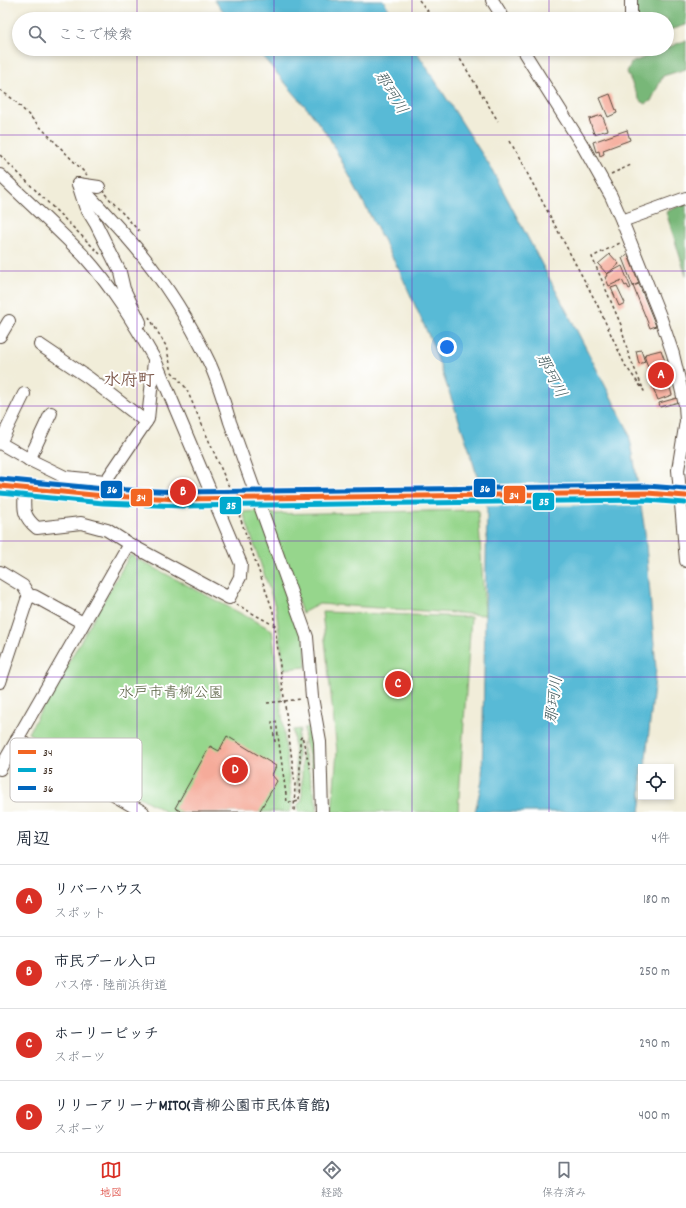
<!DOCTYPE html>
<html lang="ja">
<meta charset="utf-8">
<style>
:root{--surface:#fff;--page:#f6f6f7;--text:#1f2937;--muted:#747a83;--line:#e0e1e3;--accent:#d93025}
body{margin:0;font-family:Dekko,"Klee One",sans-serif;background:var(--page);color:var(--text)}
.controls{position:absolute;right:12px;bottom:12px;display:grid;overflow:hidden;border-radius:0px;box-shadow:0 2px 6px #0003}
.controls button{width:36px;height:36px;display:grid;place-items:center;padding:0;border:0;border-bottom:1px solid var(--line);background:var(--surface);color:var(--text);font:20px sans-serif}
.you{position:absolute;left:447px;top:347px;width:14px;height:14px;margin:-10px;border:3px solid #fff;border-radius:50%;background:#1a73e8;box-shadow:0 0 0 6px #1a73e833}
.badge{display:grid;place-items:center;width:26px;height:26px;border-radius:50%;background:var(--accent);color:#fff;font-size:13px;font-weight:700}
.pin{position:absolute;translate:-50% -50%;border:2px solid #fff;box-shadow:0 1px 4px #0006}
.list{margin:0;padding:0;list-style:none}
h2{display:flex;justify-content:space-between;align-items:center;height:52px;margin:0;padding:0 16px;font-size:17px}
h2 small{font-size:13px;font-weight:400;color:var(--muted)}
.list li{display:grid;grid-template-columns:26px 1fr auto;gap:12px;align-items:center;box-sizing:border-box;height:72px;padding:0 16px;border-top:1px solid var(--line)}
.list b{display:block;font-size:15px;white-space:nowrap}
.list p{margin:0;font-size:13px;white-space:nowrap;color:var(--muted)}
.list em{font-size:13px;font-style:normal;color:var(--muted)}
.icon{flex:none;width:22px;height:22px;fill:none;stroke:currentColor;stroke-width:2;stroke-linecap:round;stroke-linejoin:round}
.map{position:relative;flex:none;width:686px;height:812px;overflow:hidden}
.search{position:absolute;background:var(--surface);box-shadow:0 2px 6px #0003;left:12px;right:12px;top:12px;height:44px;display:flex;align-items:center;gap:10px;box-sizing:border-box;padding:0 14px;border-radius:22px;color:var(--muted);font-size:15px}
.sheet{height:340px;background:var(--surface)}
nav{display:flex;justify-content:space-around;align-items:center;box-sizing:border-box;height:56px;border-top:1px solid var(--line);background:var(--surface);font-size:11px;color:var(--muted)}
nav a{display:grid;justify-items:center;gap:2px}
nav .on{color:var(--accent)}
.map>svg:first-child{display:block}
.green{fill:#96d68c;stroke:#688055}
.forest{fill:#78b778;stroke:#5a704b}
.water{fill:#58bad6;stroke:#4a727a}
.pier{fill:#f1edd9}
.building{fill:#f5ab9a}
.lines{fill:none;stroke-linecap:round;stroke-linejoin:round}
.minor-casing{stroke:#56473a;stroke-width:14}
.major-casing{stroke:#56473a;stroke-width:16}
.path{stroke:#56473a;stroke-width:1.5;stroke-dasharray:3 3;stroke-linecap:butt}
.minor{stroke:#fff;stroke-width:12}
.major{stroke:#fdbc70;stroke-width:15}
.major-bridge-casing{stroke:#56473a;stroke-width:16;stroke-linecap:butt}
.major-bridge{stroke:#fdbc70;stroke-width:15}
.bus-1-casing{stroke:#fff;stroke-width:8}
.bus-2-casing{stroke:#fff;stroke-width:8}
.bus-3-casing{stroke:#fff;stroke-width:8}
.bus-1{stroke:#f26522;stroke-width:5}
.bus-2{stroke:#00a9ce;stroke-width:5}
.bus-3{stroke:#0065bd;stroke-width:5}
.grid{fill:none;stroke:#7b2cbf;stroke-width:1;stroke-opacity:0.55}
.labels{text-anchor:middle;dominant-baseline:central;stroke-width:4;stroke-linejoin:round;paint-order:stroke}
.park-label{font-size:15px;fill:#565e3f;stroke:#fff}
.water-label{font-size:16px;font-style:italic;fill:#455c5e;stroke:#fff}
.quarter-label{font-size:17px;font-weight:bold;fill:#7c5749;stroke:#fff}
.key{fill:#fff;stroke:#c4bfbc;stroke-width:1}
.key-label{font-size:11px;fill:#3b2a1e}
.line-badge{stroke:#fff;stroke-width:1.5}
.badge-label{font-size:11px;text-anchor:middle;font-weight:bold;fill:#fff}
</style>
<div class="map">
<svg width="686" height="812" viewBox="0 0 686 812">
<rect width="100%" height="100%" fill="#fff"/>
<filter id="ink" filterUnits="userSpaceOnUse"><feTurbulence type="fractalNoise" baseFrequency=".025" numOctaves="2"/><feDisplacementMap in="SourceGraphic" scale="8" xChannelSelector="R" yChannelSelector="G"/><feConvolveMatrix kernelMatrix="1 2 1 2 8 2 1 2 1" color-interpolation-filters="sRGB"/></filter>
<filter id="wash" filterUnits="userSpaceOnUse"><feTurbulence type="fractalNoise" baseFrequency=".012" numOctaves="4" result="noise"/><feDisplacementMap in="SourceGraphic" scale="16" xChannelSelector="R" yChannelSelector="G"/><feGaussianBlur stdDeviation="0.9" result="paint"/><feColorMatrix in="noise" values="0 0 0 0 0 0 0 0 0 0 0 0 0 0 0 0 0 1.4 0 .05"/><feComposite in="paint" operator="in"/></filter>
<g filter="url(#wash)">
<rect width="100%" height="100%" fill="#f1edd9"/>
<!-- green -->
<g class="green">
<polygon points="478,510 485,615 319,604 302,613 268,514"/>
<polygon points="260,511 305,636 306,667 284,669 276,609 243,512"/>
<polygon points="130,555 272,630 276,661 282,697 280,697 292,805 290,812 166,812 28,733"/>
<polygon points="322,612 471,617 458,812 332,812 337,751"/>
<polygon points="313,727 319,790 305,741 304,728"/>
<polygon points="301,729 298,736 298,793 293,730"/>
<polygon points="302,742 317,805 317,812 298,812 298,804 302,801"/>
</g>
<!-- forest -->
<g class="forest">
<polygon points="634,0 686,0 686,25 667,31 667,19 635,19"/>
<polygon points="686,40 686,69 663,76 651,101 645,104 640,101 627,72 631,63"/>
<polygon points="686,203 686,276 666,212"/>
</g>
<!-- water -->
<g class="water">
<polygon points="214,0 383,0 395,19 230,19"/>
<polygon points="256,49 415,49 491,168 575,327 628,430 633,454 645,532 656,669 645,767 641,767 641,797 642,797 640,812 475,812 482,781 487,509 469,449 432,343 400,272 329,137 311,113"/>
</g>
<!-- pier -->
<polygon class="pier" points="639,482 643,505 485,506 478,485"/>
<g id="blocks">
<!-- building -->
<g class="building">
<polygon points="610,94 617,113 608,117 600,98"/>
<polygon points="602,115 608,130 594,134 589,119"/>
<polygon points="627,130 630,140 603,150 604,154 600,156 599,151 596,152 593,142"/>
<polygon points="610,254 619,264 607,274 598,264"/>
<polygon points="628,255 639,283 633,286 622,258"/>
<polygon points="622,266 631,288 629,289 627,285 625,286 622,280 609,286 605,277 608,276 607,274"/>
<polygon points="639,284 656,326 650,328 633,286"/>
<polygon points="617,286 625,303 619,306 611,288"/>
<polygon points="641,350 645,362 639,364 636,351"/>
<polygon points="661,350 665,361 664,362 665,365 664,366 670,380 668,381 672,395 658,400 652,385 656,384 654,378 656,377 652,366 648,367 644,355 646,355 645,354"/>
<polygon points="677,398 679,402 660,407 659,403"/>
<polygon points="227,736 276,766 272,775 277,781 259,812 182,812 175,808 210,746 219,751"/>
</g>
</g>
</g>
<g filter="url(#ink)">
<use href="#blocks" fill-opacity="0" stroke="#56473a" stroke-width="1"/>
<g class="lines">
<!-- minor casing -->
<g class="minor-casing">
<g id="minor">
<polyline points="492,0 504,19"/>
<polyline points="631,0 631,19"/>
<polyline points="522,49 584,148 611,196 622,221 660,316 673,354 685,405 686,421 678,470 686,561"/>
<path d="M0,175C28,202 57,228 84,256C112,287 134,323 155,360L241,564L240,577L229,598L129,544L107,530L81,523L37,528C21,515 24,507 25,488"/>
<path d="M78,184C94,201 110,218 126,236C158,272 188,318 209,362C218,381 224,402 230,422L307,637L312,697L320,742L322,812"/>
<polyline points="99,187 78,184 85,206 96,224 120,272 124,289 140,322"/>
<polyline points="622,221 686,198"/>
<polyline points="0,336 9,321"/>
<polyline points="40,345 89,378 146,422"/>
<polyline points="0,443 28,459 65,477 106,481"/>
<polyline points="0,443 24,394"/>
<polyline points="29,460 51,413"/>
<polyline points="104,496 106,481 148,419 154,361"/>
<polyline points="0,572 23,586 30,597"/>
<polyline points="0,682 27,600 30,597 34,596 83,623"/>
<polyline points="17,739 143,812"/>
<polyline points="0,769 129,544"/>
</g>
</g>
<!-- major casing -->
<g class="major-casing">
<g id="major">
<polyline points="0,486 127,497"/>
<polyline points="647,493 686,496"/>
</g>
</g>
<!-- path -->
<g class="path">
<polyline points="419,0 434,19"/>
<polyline points="454,49 498,121"/>
<polyline points="0,90 14,100 87,175"/>
<polyline points="510,141 597,304 625,365 644,391 628,353 621,325 592,257 620,243"/>
<polyline points="0,155 100,254"/>
<polyline points="611,174 631,165"/>
<polyline points="105,194 139,231"/>
<polyline points="149,317 166,346 172,372 186,388 229,487"/>
<polyline points="237,509 273,611 295,784 294,812"/>
<polyline points="236,604 275,626"/>
<polyline points="267,703 302,699"/>
<polyline points="275,742 272,722 276,721 287,802 295,802 299,801 300,771 300,739 302,736 310,768"/>
</g>
<!-- minor -->
<use href="#minor" class="minor"/>
<!-- major -->
<use href="#major" class="major"/>
<!-- major-bridge casing -->
<g class="major-bridge-casing">
<polyline id="major-bridge" points="127,497 238,499 647,493"/>
</g>
<!-- major-bridge -->
<use href="#major-bridge" class="major-bridge"/>
<!-- bus-1 casing -->
<g class="bus-1-casing">
<polyline id="bus-1" points="0,486 104,496 182,499 647,493 686,496"/>
</g>
<!-- bus-2 casing -->
<g class="bus-2-casing">
<polyline id="bus-2" points="0,493 103,503 182,506 647,500 685,503"/>
</g>
<!-- bus-3 casing -->
<g class="bus-3-casing">
<polyline id="bus-3" points="1,479 104,489 182,492 647,486 686,489"/>
</g>
<!-- bus-1 -->
<use href="#bus-1" class="bus-1"/>
<!-- bus-2 -->
<use href="#bus-2" class="bus-2"/>
<!-- bus-3 -->
<use href="#bus-3" class="bus-3"/>
</g>
</g>
<!-- grid -->
<path class="grid" d="M137,0V19M274,0V19M412,0V19M549,0V19M137,49V812M274,49V812M412,49V812M549,49V812M0,135H686M0,271H686M0,406H686M0,541H686M0,677H686"/>
<g class="labels">
<!-- park labels -->
<g class="park-label">
<text x="171" y="694">水戸市青柳公園</text>
</g>
<!-- water labels -->
<g class="water-label">
<text transform="translate(390 93) rotate(58)">那珂川</text>
<text transform="translate(550 376) rotate(62)">那珂川</text>
<text transform="translate(555 700) rotate(-83)">那珂川</text>
</g>
<!-- quarter labels -->
<g class="quarter-label">
<text x="129" y="382">水府町</text>
</g>
</g>
<!-- legend -->
<rect x="10" y="738" width="132" height="64" rx="6" class="key"/>
<rect x="18" y="750" width="18" height="4" fill="#f26522"/>
<rect x="18" y="768" width="18" height="4" fill="#00a9ce"/>
<rect x="18" y="786" width="18" height="4" fill="#0065bd"/>
<g class="key-label">
<text x="43" y="756">34</text>
<text x="43" y="774">35</text>
<text x="43" y="792">36</text>
</g>
<g class="line-badge">
<rect x="473" y="478" width="23" height="20" rx="4" fill="#0065bd"/>
<rect x="100" y="480" width="23" height="19" rx="4" fill="#0065bd"/>
<rect x="503" y="485" width="23" height="19" rx="4" fill="#f26522"/>
<rect x="130" y="488" width="23" height="19" rx="4" fill="#f26522"/>
<rect x="532" y="492" width="23" height="19" rx="4" fill="#00a9ce"/>
<rect x="219" y="496" width="23" height="19" rx="4" fill="#00a9ce"/>
</g>
<g class="badge-label">
<text x="485" y="492">36</text>
<text x="112" y="493">36</text>
<text x="514" y="499">34</text>
<text x="141" y="501">34</text>
<text x="544" y="505">35</text>
<text x="231" y="509">35</text>
</g>
</svg>
<div class="controls">
<button><svg class="icon" aria-label="locate" viewBox="0 0 24 24"><circle cx="12" cy="12" r="6"/><path d="M12 2v4M12 18v4M2 12h4M18 12h4"/></svg></button>
</div>
<div class="you"></div>
<div class="pin badge" style="left:661px;top:375px">A</div>
<div class="pin badge" style="left:183px;top:492px">B</div>
<div class="pin badge" style="left:398px;top:684px">C</div>
<div class="pin badge" style="left:235px;top:770px">D</div>
<div class="search"><svg class="icon" aria-label="search" viewBox="0 0 24 24"><circle cx="10" cy="10" r="6"/><path d="M15 15l6 6"/></svg>ここで検索</div>
</div>
<section class="sheet">
<h2>周辺<small>4件</small></h2>
<ul class="list">
<li><span class="badge">A</span><div><b>リバーハウス</b><p>スポット</p></div><em>180 m</em></li>
<li><span class="badge">B</span><div><b>市民プール入口</b><p>バス停 · 陸前浜街道</p></div><em>250 m</em></li>
<li><span class="badge">C</span><div><b>ホーリーピッチ</b><p>スポーツ</p></div><em>290 m</em></li>
<li><span class="badge">D</span><div><b>リリーアリーナMITO(青柳公園市民体育館)</b><p>スポーツ</p></div><em>400 m</em></li>
</ul>
</section>
<nav>
<a class="on"><svg class="icon" aria-label="map" viewBox="0 0 24 24"><path d="M3 6l6-2 6 2 6-2v14l-6 2-6-2-6 2zM9 4v14M15 6v14"/></svg>地図</a>
<a><svg class="icon" aria-label="directions" viewBox="0 0 24 24"><path d="M12 3l9 9-9 9-9-9zM9 14v-3h6M13 9l2 2-2 2"/></svg>経路</a>
<a><svg class="icon" aria-label="saved" viewBox="0 0 24 24"><path d="M7 4h10v16l-5-4-5 4z"/></svg>保存済み</a>
</nav>
